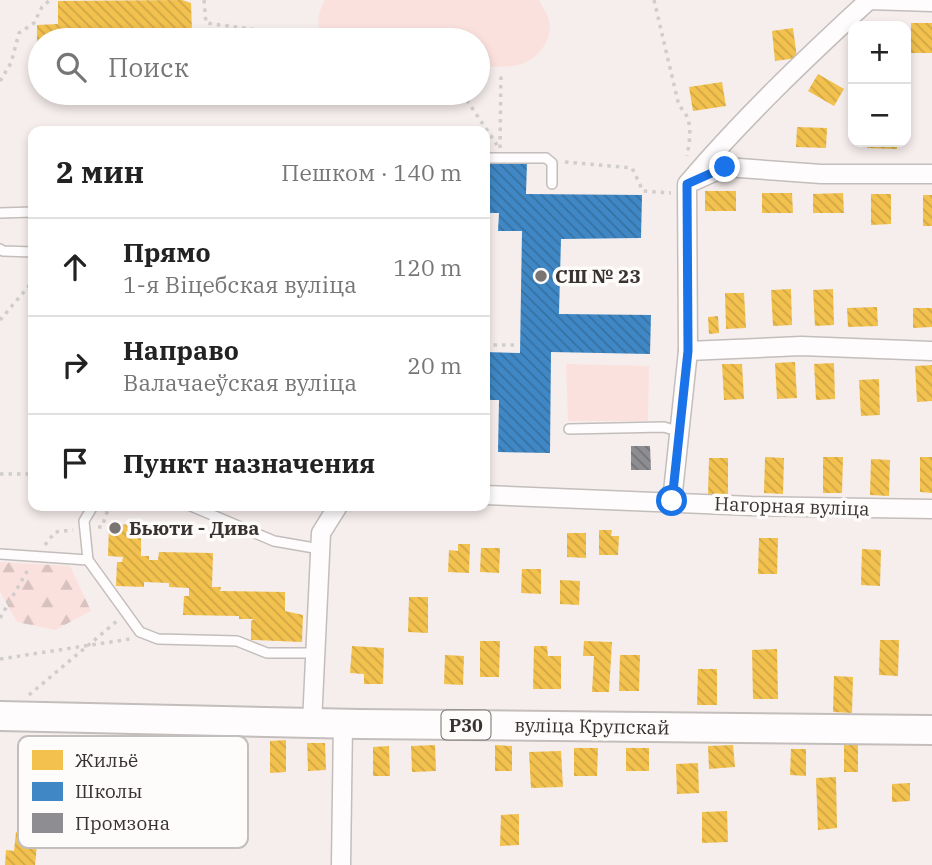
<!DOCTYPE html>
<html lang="ru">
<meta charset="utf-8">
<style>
:root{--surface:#fff;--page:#f2f2f2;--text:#222;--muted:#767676;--line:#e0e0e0}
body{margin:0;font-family:"IBM Plex Serif",serif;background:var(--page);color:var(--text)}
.controls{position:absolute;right:21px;top:21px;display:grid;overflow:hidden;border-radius:14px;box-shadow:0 4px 10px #0003}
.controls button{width:63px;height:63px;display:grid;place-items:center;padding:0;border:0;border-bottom:2px solid var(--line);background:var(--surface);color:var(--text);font:35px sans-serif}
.stop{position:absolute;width:21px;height:21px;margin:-16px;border:5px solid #1a73e8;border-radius:50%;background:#fff}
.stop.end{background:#1a73e8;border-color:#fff;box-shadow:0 2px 7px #0008}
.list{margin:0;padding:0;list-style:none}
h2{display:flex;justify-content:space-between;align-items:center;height:91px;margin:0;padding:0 28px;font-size:30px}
h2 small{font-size:23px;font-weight:400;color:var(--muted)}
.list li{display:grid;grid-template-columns:46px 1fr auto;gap:21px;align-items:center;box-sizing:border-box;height:98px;padding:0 28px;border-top:2px solid var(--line)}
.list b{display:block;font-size:26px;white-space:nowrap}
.list p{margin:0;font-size:23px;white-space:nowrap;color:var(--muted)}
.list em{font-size:23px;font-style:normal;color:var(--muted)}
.icon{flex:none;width:38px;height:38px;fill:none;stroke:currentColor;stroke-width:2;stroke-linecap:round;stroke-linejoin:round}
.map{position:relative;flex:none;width:932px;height:865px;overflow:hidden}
.search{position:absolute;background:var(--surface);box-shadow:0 4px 10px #0003;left:28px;top:28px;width:462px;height:77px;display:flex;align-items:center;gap:18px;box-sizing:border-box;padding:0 24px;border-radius:38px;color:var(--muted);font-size:26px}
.panel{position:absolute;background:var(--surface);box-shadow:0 4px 10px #0003;left:28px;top:126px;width:462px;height:385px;border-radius:14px}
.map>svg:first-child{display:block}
.green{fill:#fbe1de}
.forest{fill:url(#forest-firs)}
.homes{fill:url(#homes-back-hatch)}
.schools{fill:url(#schools-back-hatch)}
.industry{fill:url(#industry-back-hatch)}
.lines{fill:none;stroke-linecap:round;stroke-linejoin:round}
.lane-casing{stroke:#c3bdbc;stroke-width:12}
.street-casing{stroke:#c3bdbc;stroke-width:21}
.primary-casing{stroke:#c3bdbc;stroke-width:32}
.path{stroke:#d0cdcd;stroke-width:3.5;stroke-dasharray:3.5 5;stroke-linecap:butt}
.lane{stroke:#fefcfc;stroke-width:9}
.street{stroke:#fefcfc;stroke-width:18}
.primary{stroke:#fefcfc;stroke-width:28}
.route{stroke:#1a73e8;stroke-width:9}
.poi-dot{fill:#7a7473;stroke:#fefbfb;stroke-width:2.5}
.labels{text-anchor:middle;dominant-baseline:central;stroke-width:7;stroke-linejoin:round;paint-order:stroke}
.shield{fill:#fefbfb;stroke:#736e6e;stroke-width:2}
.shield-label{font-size:18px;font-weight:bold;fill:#383231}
.poi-label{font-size:19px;font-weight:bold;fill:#383231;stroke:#fefbfb;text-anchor:start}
.street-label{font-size:19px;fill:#383231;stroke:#fefbfb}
.key{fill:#fefbfb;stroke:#c3bfbe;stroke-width:2}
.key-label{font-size:19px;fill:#383231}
</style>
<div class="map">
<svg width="932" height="865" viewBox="0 0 932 865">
<defs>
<pattern id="forest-firs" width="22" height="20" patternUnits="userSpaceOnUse" patternTransform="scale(1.75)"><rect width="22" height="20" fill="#fbe1de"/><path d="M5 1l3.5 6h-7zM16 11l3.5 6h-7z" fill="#d8c2bf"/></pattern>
<pattern id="homes-back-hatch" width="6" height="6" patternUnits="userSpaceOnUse" patternTransform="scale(1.75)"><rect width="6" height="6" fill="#f2c14e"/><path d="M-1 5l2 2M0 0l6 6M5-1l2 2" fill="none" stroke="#d0a645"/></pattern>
<pattern id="schools-back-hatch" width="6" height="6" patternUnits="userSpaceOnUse" patternTransform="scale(1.75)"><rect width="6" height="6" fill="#3f88c5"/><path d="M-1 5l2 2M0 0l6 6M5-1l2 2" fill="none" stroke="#3670a1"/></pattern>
<pattern id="industry-back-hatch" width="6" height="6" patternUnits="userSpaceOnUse" patternTransform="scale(1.75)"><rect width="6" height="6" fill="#8d8d92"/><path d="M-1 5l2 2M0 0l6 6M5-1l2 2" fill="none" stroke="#747478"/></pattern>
</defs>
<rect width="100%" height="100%" fill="#f6eeed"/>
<!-- green -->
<g class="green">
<path d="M325,0H539C542,6 547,13 549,20C554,38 539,58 522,64C508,68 492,67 478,66V40H323C316,26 317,14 325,0Z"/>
<polygon points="566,364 649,366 648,421 568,421"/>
</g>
<!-- forest -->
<polygon class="forest" points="0,562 70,566 91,611 55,630 17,622 0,592"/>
<!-- homes -->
<g class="homes">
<polygon points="182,0 191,3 192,31 217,36 217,40 40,40 40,71 37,71 37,25 58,24 58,1"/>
<rect x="911" y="23" width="21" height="30"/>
<polygon points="793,28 797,58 775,61 772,31"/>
<polygon points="818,74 844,89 834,106 808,91"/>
<polygon points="722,82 726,106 693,111 689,87"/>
<polygon points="797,127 827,128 826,148 796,147"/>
<polygon points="867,142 897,142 897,149 867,148"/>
<rect x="705" y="191" width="31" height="20"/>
<polygon points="762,193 792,193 793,213 762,213"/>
<polygon points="843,193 844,213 813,213 813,194"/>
<polygon points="871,194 891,194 891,224 871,225"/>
<rect x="923" y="195" width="9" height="31"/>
<polygon points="791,289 792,325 773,326 771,290"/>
<polygon points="833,289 834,325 815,326 813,290"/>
<polygon points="725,293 744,293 746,328 726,329"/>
<polygon points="877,307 878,326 848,327 847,308"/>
<polygon points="913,308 932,308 932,327 913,328"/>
<polygon points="718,316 719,333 709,334 708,317"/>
<polygon points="795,362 797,398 777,399 775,363"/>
<polygon points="834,363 835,399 816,400 814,364"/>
<polygon points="722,364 742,364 744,399 724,400"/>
<polygon points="932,365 932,401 917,402 915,366"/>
<polygon points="879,379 880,415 861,416 859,380"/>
<polygon points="765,457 784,458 783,494 764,493"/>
<polygon points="823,457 843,457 842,493 823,493"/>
<polygon points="920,457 932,457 932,493 920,492"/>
<polygon points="709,458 728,458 728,494 708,494"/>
<polygon points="871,459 890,460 889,496 870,495"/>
<polygon points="109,524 141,525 141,556 149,556 149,560 158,560 159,552 213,553 212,587 221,587 220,591 285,592 285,611 303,615 302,642 251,640 251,621 254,619 239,619 239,616 183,615 184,596 189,596 189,588 169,587 169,583 144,582 144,587 116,586 117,562 122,562 123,557 108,556"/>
<polygon points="599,530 612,530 611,536 619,536 618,555 599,555"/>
<polygon points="567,533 586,533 586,558 567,557"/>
<polygon points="759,538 778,538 777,574 758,574"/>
<polygon points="458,544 470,544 469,573 448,572 449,550 458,551"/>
<polygon points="481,548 500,548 499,573 480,572"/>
<polygon points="862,549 881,550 880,586 861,585"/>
<polygon points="522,569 541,569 541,594 521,593"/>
<polygon points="560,580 580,581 579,605 560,604"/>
<polygon points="409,597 428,597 428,633 408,632"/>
<polygon points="880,640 899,640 898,676 879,675"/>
<polygon points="480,641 500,641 499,677 480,677"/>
<polygon points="584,641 612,642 609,692 592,692 594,656 583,656"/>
<polygon points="352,646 384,648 383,684 364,684 364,674 350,673"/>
<polygon points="534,646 547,646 548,656 561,656 561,689 533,689"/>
<polygon points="777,649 778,699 753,699 752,650"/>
<polygon points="445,655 464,656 463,685 444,684"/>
<polygon points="620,655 640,655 639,691 619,691"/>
<polygon points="698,669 717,669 717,705 697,705"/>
<polygon points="834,676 853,677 852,713 833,712"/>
<polygon points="286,740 286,772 270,773 270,741"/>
<polygon points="307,743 325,743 326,770 308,771"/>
<polygon points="435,745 436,771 412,772 411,746"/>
<polygon points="495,745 512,746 512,771 495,771"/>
<polygon points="733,745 735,767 709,769 708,746"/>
<rect x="844" y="745" width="14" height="27"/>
<polygon points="389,746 390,776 373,776 373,747"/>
<polygon points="574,748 598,748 597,776 574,776"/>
<rect x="626" y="748" width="23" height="23"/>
<polygon points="791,749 806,749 806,776 790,775"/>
<polygon points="561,751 563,787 531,788 529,752"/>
<polygon points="698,763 699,793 677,794 676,764"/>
<polygon points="836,777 837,828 818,830 816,778"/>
<polygon points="910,783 910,801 892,802 892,784"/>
<polygon points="727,811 728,842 702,843 702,812"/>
<polygon points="519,814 519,845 500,846 501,815"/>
<polygon points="16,832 38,835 35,865 5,865 6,850 14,851"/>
</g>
<!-- schools -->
<polygon class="schools" points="527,163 526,194 642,195 641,238 561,239 559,314 651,315 650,354 551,352 550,453 498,452 499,400 485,400 485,352 520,353 522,231 498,231 499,213 487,213 486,164"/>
<!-- industry -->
<polygon class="industry" points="631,446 650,446 651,470 631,470"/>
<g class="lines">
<!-- lane casing -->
<g class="lane-casing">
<g id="lane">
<polyline points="485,158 546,158 552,163 552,184"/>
<polyline points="0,213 33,212"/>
<polyline points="0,249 3,251 33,252"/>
<polyline points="569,429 664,427 680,432"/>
<polyline points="93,506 84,521 88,560 140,632 158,639 237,641 267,653 314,653"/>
<polyline points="191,506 274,541 320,549"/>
<polyline points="0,554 88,560"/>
</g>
</g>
<!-- street casing -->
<g class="street-casing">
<g id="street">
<polyline points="694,181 725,167 821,174 932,174"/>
<polyline points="688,351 801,346 932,351"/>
<polyline points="485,495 752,506 932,509"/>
<path d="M672,501L688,351L687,184C743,118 805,59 869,0L932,2"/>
<polyline points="312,723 321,533 338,506"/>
<polyline points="341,865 343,723"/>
</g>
</g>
<!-- primary casing -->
<g class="primary-casing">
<polyline id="primary" points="0,716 360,724 932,730"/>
</g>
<!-- path -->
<g class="path">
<polyline points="204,0 206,23 311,37"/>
<path d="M654,0L679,106C694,119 690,138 687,156"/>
<polyline points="0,81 11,63 19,33 34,23 42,7 50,0"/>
<polyline points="462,93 497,145"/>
<polyline points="500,148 501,73"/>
<polyline points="565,162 632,168 643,191 671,193"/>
<polyline points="0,320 33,281"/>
<polyline points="485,345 514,345"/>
<polyline points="0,474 33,474"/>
<polyline points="98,527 102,527 109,506"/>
<polyline points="45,545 55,532 73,530"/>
<polyline points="0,618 29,568"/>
<polyline points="0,659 130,639"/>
<polyline points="29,695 117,621"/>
</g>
<!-- lane -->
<use href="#lane" class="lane"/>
<!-- street -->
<use href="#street" class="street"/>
<!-- primary -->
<use href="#primary" class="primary"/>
</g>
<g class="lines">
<!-- route -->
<polyline class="route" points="672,501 688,351 687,184 725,167"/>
</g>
<!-- markers -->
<g class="poi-dot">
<circle cx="541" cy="276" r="7"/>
<circle cx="115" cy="528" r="7"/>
</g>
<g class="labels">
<!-- shield labels -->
<rect class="shield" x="441.5" y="710.5" width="49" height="29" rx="5"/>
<g class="shield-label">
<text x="466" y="725">Р30</text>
</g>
<!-- poi labels -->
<g class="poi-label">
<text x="555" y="276">СШ № 23</text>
<text x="129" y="528">Бьюти - Дива</text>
</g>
<!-- street labels -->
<g class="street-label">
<text transform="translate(792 506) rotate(2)">Нагорная вуліца</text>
<text transform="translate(592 726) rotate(1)">вуліца Крупскай</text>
</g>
</g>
<!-- legend -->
<rect x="18" y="736" width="230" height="112" rx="10" class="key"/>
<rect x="32" y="750" width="31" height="20" fill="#f2c14e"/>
<rect x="32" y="782" width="31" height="19" fill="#3f88c5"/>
<rect x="32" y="813" width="31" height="20" fill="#8d8d92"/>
<g class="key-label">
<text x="75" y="767">Жильё</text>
<text x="75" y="798">Школы</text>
<text x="75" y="830">Промзона</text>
</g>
</svg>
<div class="controls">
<button>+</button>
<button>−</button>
</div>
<div class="stop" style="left:672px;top:501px"></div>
<div class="stop end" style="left:725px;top:167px"></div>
<div class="search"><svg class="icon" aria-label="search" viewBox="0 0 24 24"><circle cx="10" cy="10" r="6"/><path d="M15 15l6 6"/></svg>Поиск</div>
<section class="panel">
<h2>2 мин<small>Пешком · 140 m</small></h2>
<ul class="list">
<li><svg class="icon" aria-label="ahead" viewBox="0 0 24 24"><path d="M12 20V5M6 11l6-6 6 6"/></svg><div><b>Прямо</b><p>1-я Віцебская вуліца</p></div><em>120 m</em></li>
<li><svg class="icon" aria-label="right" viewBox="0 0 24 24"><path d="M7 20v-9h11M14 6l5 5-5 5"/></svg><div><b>Направо</b><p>Валачаеўская вуліца</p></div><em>20 m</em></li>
<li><svg class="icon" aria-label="arrive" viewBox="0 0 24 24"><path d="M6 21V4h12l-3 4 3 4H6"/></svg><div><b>Пункт назначения</b></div></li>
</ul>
</section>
</div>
